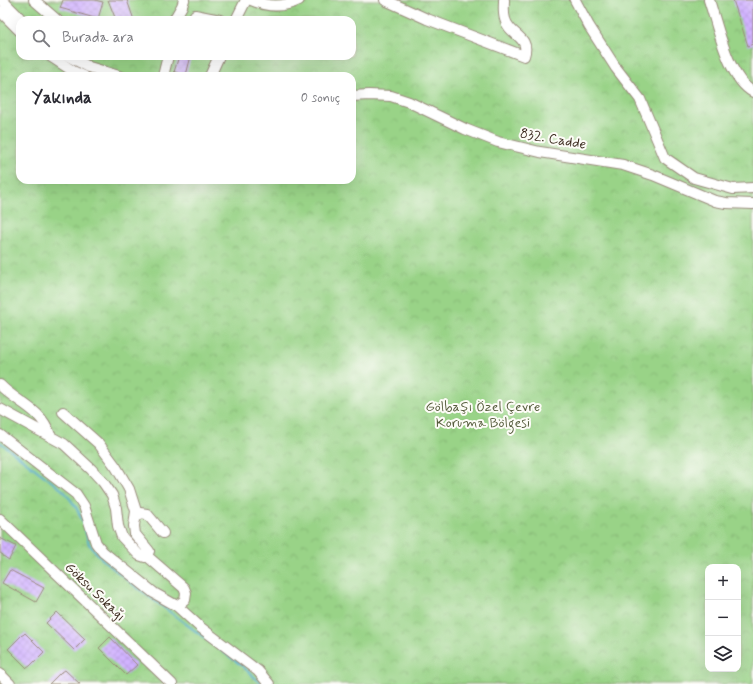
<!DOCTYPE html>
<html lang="tr">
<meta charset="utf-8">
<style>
:root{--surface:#fff;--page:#f2f2f3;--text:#2b2b33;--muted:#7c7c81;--line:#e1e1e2}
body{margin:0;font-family:Mynerve,sans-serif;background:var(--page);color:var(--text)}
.controls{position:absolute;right:12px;bottom:12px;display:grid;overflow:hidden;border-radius:8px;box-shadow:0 4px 16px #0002}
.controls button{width:36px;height:36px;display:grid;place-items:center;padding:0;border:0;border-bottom:1px solid var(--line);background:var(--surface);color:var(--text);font:20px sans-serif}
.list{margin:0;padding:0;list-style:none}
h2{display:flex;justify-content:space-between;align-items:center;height:52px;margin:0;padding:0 16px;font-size:17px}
h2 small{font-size:13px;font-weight:400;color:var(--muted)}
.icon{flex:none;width:22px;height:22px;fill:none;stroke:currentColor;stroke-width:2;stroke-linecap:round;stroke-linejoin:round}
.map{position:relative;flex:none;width:753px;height:684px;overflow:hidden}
.search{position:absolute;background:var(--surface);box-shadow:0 4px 16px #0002;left:16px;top:16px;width:340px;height:44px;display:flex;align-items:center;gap:10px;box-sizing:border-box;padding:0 14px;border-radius:12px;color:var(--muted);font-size:15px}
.panel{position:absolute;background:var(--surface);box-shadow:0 4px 16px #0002;left:16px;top:72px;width:340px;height:112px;border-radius:12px}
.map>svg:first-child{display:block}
.park{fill:url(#park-crowns);stroke:#6a7e52;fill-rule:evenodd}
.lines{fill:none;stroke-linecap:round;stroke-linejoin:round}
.stream{stroke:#53aacf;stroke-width:2}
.building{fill:url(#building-cross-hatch)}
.minor-casing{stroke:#988a7a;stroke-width:12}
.minor{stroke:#fff;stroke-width:10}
.labels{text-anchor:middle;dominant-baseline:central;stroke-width:4;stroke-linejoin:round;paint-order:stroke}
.street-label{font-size:14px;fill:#3b2a1e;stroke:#fdfcf7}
.park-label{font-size:14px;fill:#575d3e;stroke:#fdfcf7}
</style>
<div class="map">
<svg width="753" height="684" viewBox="0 0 753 684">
<defs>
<pattern id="park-crowns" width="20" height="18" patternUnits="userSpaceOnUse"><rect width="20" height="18" fill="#99d387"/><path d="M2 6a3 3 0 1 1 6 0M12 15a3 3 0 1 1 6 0" fill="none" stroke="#85b574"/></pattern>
<pattern id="building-cross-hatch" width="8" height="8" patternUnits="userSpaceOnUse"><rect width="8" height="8" fill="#d1b3ff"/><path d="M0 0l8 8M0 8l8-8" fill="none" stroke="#b49ada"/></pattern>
</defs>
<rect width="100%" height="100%" fill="#fdfcf7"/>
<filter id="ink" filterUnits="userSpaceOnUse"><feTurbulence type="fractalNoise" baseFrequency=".025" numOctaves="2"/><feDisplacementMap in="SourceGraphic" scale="8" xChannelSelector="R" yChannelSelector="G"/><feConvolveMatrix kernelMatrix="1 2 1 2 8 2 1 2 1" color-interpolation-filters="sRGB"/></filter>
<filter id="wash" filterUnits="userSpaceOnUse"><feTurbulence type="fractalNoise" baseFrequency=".012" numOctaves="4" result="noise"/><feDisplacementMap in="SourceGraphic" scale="16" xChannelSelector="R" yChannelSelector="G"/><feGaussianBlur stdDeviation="0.9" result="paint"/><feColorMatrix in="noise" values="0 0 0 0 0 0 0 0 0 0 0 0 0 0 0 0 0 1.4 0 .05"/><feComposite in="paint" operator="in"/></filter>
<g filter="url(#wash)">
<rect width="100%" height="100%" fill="#f6ead6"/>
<!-- park -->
<path class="park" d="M0,0H753V684H0ZM20,20H352V56H20ZM20,76H352V180H20ZM708,567H738V669H708Z"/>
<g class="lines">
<!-- stream -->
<polyline class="stream" points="0,442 64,491 76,507 83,522 89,544 103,560 135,586 241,665 262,684"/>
</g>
<g id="blocks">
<!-- building -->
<g class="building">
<polygon points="63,0 95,0 103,2 98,19 60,8"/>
<polygon points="108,0 127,0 134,20 116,20"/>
<polygon points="733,0 753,0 753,44 748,46"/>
<polygon points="179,56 191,56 186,75 174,72"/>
<polygon points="0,538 16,546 9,560 3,556 3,555 0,553"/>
<polygon points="10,570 44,588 36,602 2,583"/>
<polygon points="57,612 85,639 74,650 46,623"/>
<polygon points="25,633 44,652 30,666 27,668 8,649 22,635 23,635"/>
<polygon points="110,637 137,665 126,675 99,648"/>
<polygon points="65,670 80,684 49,684 61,672 62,672"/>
</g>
</g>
</g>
<g filter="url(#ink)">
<use href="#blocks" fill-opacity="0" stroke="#988a7a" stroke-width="1"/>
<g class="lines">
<!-- minor casing -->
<g class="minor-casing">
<g id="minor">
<polyline points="2,0 22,20"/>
<polyline points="34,0 57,20"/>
<path d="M251,0C267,7 283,8 299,0"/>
<path d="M385,0L427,19L524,56C531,36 509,36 505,19C503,13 504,6 504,0"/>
<polyline points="575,0 589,26 616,68 640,99 665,158 694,178 733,189 753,188"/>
<path d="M709,0C718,27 728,78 753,92"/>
<polyline points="0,11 20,31"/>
<polyline points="195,15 220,20"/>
<polyline points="174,20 182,6 184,0"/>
<polyline points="236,20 246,0"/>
<polyline points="50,56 73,71 84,76"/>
<polyline points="68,56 89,67 119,76"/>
<polyline points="163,76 168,56"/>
<polyline points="210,76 219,56"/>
<polyline points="352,96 369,95 391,96 409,102 465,129 498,142 540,152 623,165 653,175 715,201 726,203 753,204"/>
<path d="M0,385C17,403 41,408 50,435"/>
<polyline points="0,409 64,444 91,469 103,482 112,495 116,508 118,526 122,537 139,555 145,557 147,556 149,551 135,534 134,526 136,511 129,489 116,467 99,444 63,412"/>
<polyline points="0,435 76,494 84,506 96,543 103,552 154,593 177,606 200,627 258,671 269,684"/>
<polyline points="0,519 172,684"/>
<polyline points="135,519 140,513 147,514 163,533"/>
<polyline points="147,556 184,588 186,593 185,600 177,606"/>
<polyline points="0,674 10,684"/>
</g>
</g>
<!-- minor -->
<use href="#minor" class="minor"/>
</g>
</g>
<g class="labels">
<!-- street labels -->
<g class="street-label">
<text transform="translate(553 139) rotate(10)">832. Cadde</text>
<text transform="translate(95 592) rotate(44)">Göksu Sokağı</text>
</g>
<!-- park labels -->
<g class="park-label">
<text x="483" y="407">Gölbaşı Özel Çevre<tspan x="483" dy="16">Koruma Bölgesi</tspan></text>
</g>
</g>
</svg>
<div class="controls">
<button>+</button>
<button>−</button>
<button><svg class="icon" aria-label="layers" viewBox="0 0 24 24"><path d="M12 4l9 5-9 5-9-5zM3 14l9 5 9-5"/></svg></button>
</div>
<div class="search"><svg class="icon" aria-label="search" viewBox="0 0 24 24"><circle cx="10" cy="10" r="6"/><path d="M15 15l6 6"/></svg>Burada ara</div>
<section class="panel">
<h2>Yakında<small>0 sonuç</small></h2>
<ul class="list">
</ul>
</section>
</div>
